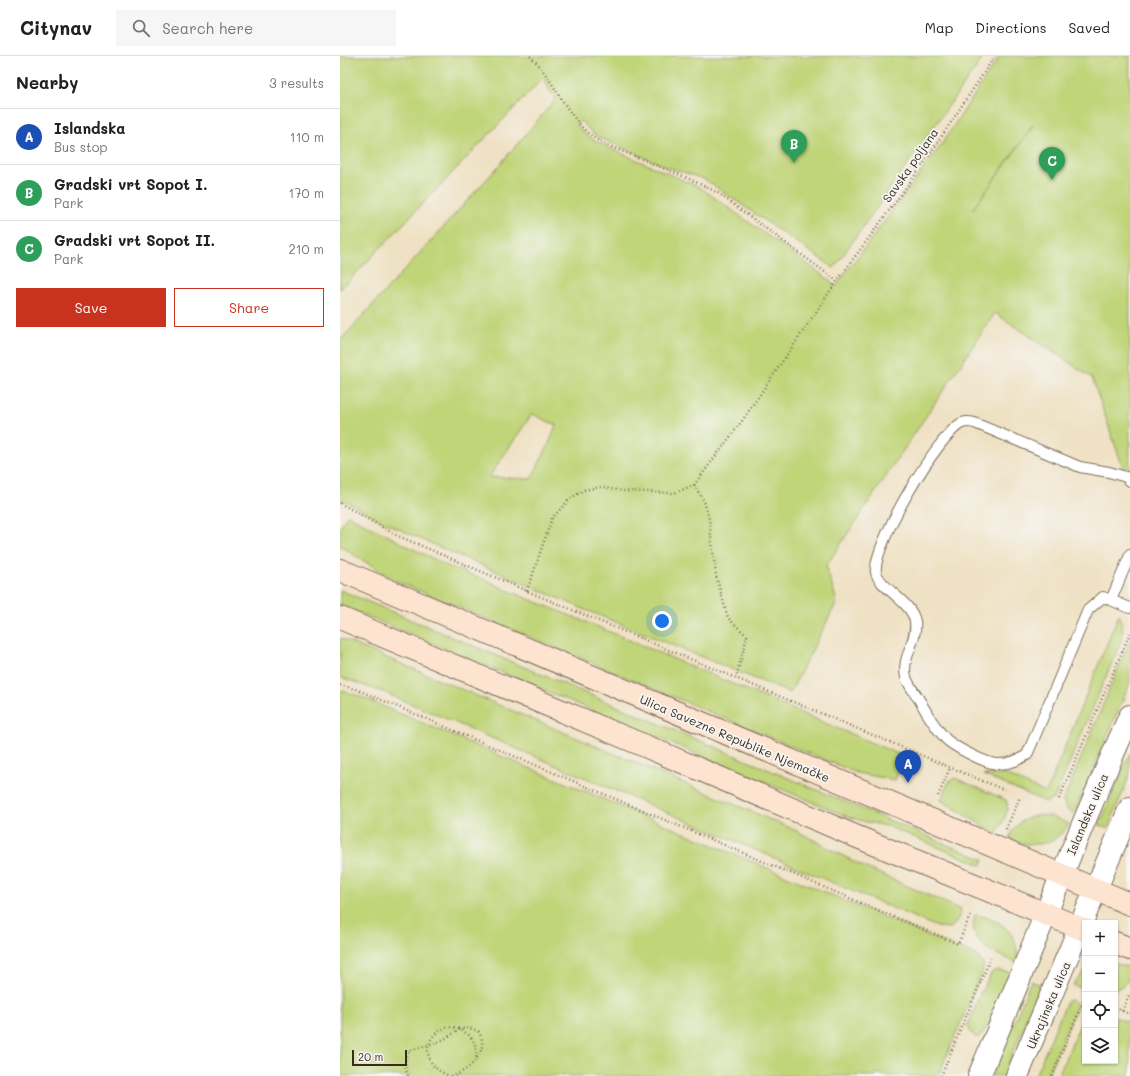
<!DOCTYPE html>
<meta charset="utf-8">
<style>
:root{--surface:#fff;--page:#f6f6f6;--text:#202124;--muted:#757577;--line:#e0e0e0;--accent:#c8321e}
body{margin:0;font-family:Mali,sans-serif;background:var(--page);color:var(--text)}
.controls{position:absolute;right:12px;bottom:12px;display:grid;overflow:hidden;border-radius:0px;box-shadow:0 1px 3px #0004}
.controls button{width:36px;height:36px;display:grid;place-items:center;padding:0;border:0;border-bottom:1px solid var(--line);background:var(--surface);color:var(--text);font:20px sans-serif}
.scale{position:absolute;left:12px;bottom:10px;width:55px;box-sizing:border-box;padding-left:4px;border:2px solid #3b2a1e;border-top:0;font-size:11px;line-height:14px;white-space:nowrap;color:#3b2a1e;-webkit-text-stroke:3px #f6f6f2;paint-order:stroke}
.you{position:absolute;left:322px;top:565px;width:14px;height:14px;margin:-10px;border:3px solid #fff;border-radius:50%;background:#1a73e8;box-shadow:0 0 0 6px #1a73e833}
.badge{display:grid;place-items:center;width:26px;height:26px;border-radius:50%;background:var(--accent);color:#fff;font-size:13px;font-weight:700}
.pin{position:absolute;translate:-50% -33px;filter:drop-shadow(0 1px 2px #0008)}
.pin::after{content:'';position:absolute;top:21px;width:14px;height:12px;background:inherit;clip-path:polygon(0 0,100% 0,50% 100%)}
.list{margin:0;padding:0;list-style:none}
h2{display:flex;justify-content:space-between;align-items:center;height:52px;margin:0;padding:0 16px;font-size:17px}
h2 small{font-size:13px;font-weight:400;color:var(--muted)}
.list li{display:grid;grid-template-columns:26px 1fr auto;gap:12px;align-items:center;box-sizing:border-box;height:56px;padding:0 16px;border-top:1px solid var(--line)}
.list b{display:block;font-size:15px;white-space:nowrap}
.list p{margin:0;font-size:13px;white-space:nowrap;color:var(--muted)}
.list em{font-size:13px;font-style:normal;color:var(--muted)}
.actions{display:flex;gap:8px;padding:12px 16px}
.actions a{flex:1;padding:9px 0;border:1px solid var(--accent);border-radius:0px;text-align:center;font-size:14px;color:var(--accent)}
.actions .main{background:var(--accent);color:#fff}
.icon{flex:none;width:22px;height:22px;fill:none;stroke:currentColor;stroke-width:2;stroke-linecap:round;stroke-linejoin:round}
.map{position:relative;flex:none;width:790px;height:1020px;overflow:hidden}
header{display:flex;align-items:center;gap:24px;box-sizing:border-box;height:56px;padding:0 20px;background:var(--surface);border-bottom:1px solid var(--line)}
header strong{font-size:19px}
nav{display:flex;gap:22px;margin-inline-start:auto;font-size:14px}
.search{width:280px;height:36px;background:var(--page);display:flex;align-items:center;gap:10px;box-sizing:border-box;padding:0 14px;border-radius:0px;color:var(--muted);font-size:15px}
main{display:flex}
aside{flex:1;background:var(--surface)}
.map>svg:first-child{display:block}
.green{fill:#c0d478;stroke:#7e7f4b;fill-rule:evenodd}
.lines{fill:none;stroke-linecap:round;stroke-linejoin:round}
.service-casing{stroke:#7a6a58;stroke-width:12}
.tertiary-casing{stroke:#7a6a58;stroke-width:24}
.secondary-casing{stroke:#7a6a58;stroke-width:24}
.path{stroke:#7a6a58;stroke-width:2.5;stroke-dasharray:1 3;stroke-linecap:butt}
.service{stroke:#fff;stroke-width:10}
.tertiary{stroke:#fff;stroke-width:22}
.secondary{stroke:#fde4d1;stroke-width:22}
.labels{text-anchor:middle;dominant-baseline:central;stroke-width:3.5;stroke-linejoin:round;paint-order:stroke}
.street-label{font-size:12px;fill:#3b2a1e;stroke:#f6f6f2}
</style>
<header>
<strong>Citynav</strong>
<div class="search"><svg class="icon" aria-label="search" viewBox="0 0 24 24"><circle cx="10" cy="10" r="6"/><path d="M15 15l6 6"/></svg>Search here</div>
<nav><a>Map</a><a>Directions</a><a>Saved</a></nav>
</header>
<main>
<aside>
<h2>Nearby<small>3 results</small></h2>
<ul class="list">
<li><span class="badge" style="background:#1a4fb4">A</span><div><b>Islandska</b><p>Bus stop</p></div><em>110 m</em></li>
<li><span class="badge" style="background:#2e9e5b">B</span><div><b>Gradski vrt Sopot I.</b><p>Park</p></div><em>170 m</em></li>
<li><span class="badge" style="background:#2e9e5b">C</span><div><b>Gradski vrt Sopot II.</b><p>Park</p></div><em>210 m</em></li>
</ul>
<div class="actions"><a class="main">Save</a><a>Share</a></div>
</aside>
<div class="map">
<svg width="790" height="1020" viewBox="0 0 790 1020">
<rect width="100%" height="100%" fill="#f6f6f2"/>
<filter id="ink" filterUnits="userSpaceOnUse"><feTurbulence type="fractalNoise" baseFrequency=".025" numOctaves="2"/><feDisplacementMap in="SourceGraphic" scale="8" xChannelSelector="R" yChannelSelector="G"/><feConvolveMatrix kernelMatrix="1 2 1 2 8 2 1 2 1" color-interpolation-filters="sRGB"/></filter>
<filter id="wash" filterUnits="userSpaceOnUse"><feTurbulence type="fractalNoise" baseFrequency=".012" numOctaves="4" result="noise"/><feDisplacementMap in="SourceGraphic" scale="16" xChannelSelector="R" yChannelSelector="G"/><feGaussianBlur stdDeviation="0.9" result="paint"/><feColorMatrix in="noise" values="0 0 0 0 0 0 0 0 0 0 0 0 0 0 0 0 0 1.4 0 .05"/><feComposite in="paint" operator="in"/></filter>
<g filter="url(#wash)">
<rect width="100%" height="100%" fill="#efe1c3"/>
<!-- green -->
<g class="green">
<path d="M0,0H644L494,212L364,123L324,110L260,82L252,77L241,65L237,69L247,80L263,89L361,132L491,225L495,231L599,92L660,0H790V417L783,412L752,322L655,257L486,510L497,546L450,637L241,552L85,485L48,468L0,442V285L156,113L215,44L203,22L0,234ZM693,69V70L633,153ZM192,358L216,369L208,390L191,423L149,421Z"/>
<polygon points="7,459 107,510 151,526 164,533 256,570 558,698 562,701 562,707 555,724 517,717 458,693 56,525 0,490 0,472"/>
<polygon points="0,534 644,804 641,809 547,770 526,766 506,760 0,549"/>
<polygon points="779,558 783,574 782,583 714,743 706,746 643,719 664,718 706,737"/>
<polygon points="0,582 455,774 524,811 620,853 621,856 616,867 611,872 597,871 43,636 0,621"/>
<polygon points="790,584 790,627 734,758 726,753 723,745"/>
<polygon points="0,634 16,639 637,900 643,907 643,914 598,1020 545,1020 537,1017 536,1020 0,1020"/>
<polygon points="790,697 790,718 768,773 759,769"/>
<path d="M615,722L666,744C671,755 661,768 656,778L601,744L609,725Z"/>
<path d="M699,759L710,760L729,768C714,791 692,792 669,783C674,768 684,762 699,759Z"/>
<path d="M635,859C662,863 680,878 677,906C656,899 626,887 635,859Z"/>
<path d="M775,907L790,912C790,925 786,928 775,934Z"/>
<path d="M657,914L674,917C668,931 648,976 637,982L630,976L628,969L640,938L652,916Z"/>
<polygon points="745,914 745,933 733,929"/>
<polygon points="691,925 701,929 663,1020 652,1020"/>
<polygon points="731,944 736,947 737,950 707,1020 695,1020 727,945"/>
<polygon points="745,957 745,1005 775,1005 775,961 790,967 790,1020 718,1020"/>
</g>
</g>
<g filter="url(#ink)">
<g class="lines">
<!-- service casing -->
<g class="service-casing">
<g id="service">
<path d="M790,425L786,421L769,416L740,411L637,368C632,366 628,365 622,367C599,377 532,490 536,516C539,532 571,545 575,565C578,585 561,601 566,621C568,629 576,638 580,645C587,658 595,671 605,682C612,690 648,709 659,708C670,708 678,704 687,699L748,554L763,541L790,552"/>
<polyline points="771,544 790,499"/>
</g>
</g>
<!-- tertiary casing -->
<g class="tertiary-casing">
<g id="tertiary">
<path d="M639,1020C690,900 736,778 790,660"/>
<polyline points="677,1020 790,752"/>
</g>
</g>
<!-- secondary casing -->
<g class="secondary-casing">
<g id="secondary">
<polyline points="0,514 790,848"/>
<polyline points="0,562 298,687 515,780 745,874"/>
<polyline points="775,887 790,893"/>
</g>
</g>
<!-- path -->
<g class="path">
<path d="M190,0C213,22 224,55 248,77C260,88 277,93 292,99C321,111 350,122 378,137L497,225"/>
<polyline points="354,429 364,445 369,463 376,520 388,562 407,580 396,622"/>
<polyline points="0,447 56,479 187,535 667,735"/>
<polyline points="187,535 212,462 231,442 244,434 260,431 283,435 334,437 354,429 402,365 497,225 582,110 655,0"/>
<polyline points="0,629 18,634 618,888 631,858"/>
<polyline points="598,740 610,712"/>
<polyline points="719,743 790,577"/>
<polyline points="666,773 680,741"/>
<polyline points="775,952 790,958"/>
<polyline points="782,955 790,937"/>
<path d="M68,1020C57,987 82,994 100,985C116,978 121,966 139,976C150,995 130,1014 113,1020"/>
<path d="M111,1020C66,1007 96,954 126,977C135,983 137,992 136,1002"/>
<polyline points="601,1020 651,901"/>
<polyline points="712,1020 745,941"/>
</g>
<!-- service -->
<use href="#service" class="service"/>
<!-- tertiary -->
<use href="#tertiary" class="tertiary"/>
<!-- secondary -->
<use href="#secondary" class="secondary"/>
</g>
</g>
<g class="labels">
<!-- street labels -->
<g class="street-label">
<text transform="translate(570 109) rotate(-55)">Savska poljana</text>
<text transform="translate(395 682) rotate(23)">Ulica Savezne Republike Njemačke</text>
<text transform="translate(747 758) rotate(-67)">Islandska ulica</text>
<text transform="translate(708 949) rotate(-67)">Ukrajinska ulica</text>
</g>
</g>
</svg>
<div class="controls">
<button>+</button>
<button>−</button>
<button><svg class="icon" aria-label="locate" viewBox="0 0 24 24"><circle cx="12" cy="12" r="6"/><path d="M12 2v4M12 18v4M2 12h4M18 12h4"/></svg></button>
<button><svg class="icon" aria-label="layers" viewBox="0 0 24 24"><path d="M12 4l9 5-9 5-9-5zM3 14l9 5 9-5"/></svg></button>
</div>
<div class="scale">20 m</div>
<div class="you"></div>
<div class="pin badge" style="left:568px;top:727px;background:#1a4fb4">A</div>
<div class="pin badge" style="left:454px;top:107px;background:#2e9e5b">B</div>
<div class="pin badge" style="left:712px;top:124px;background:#2e9e5b">C</div>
</div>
</main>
